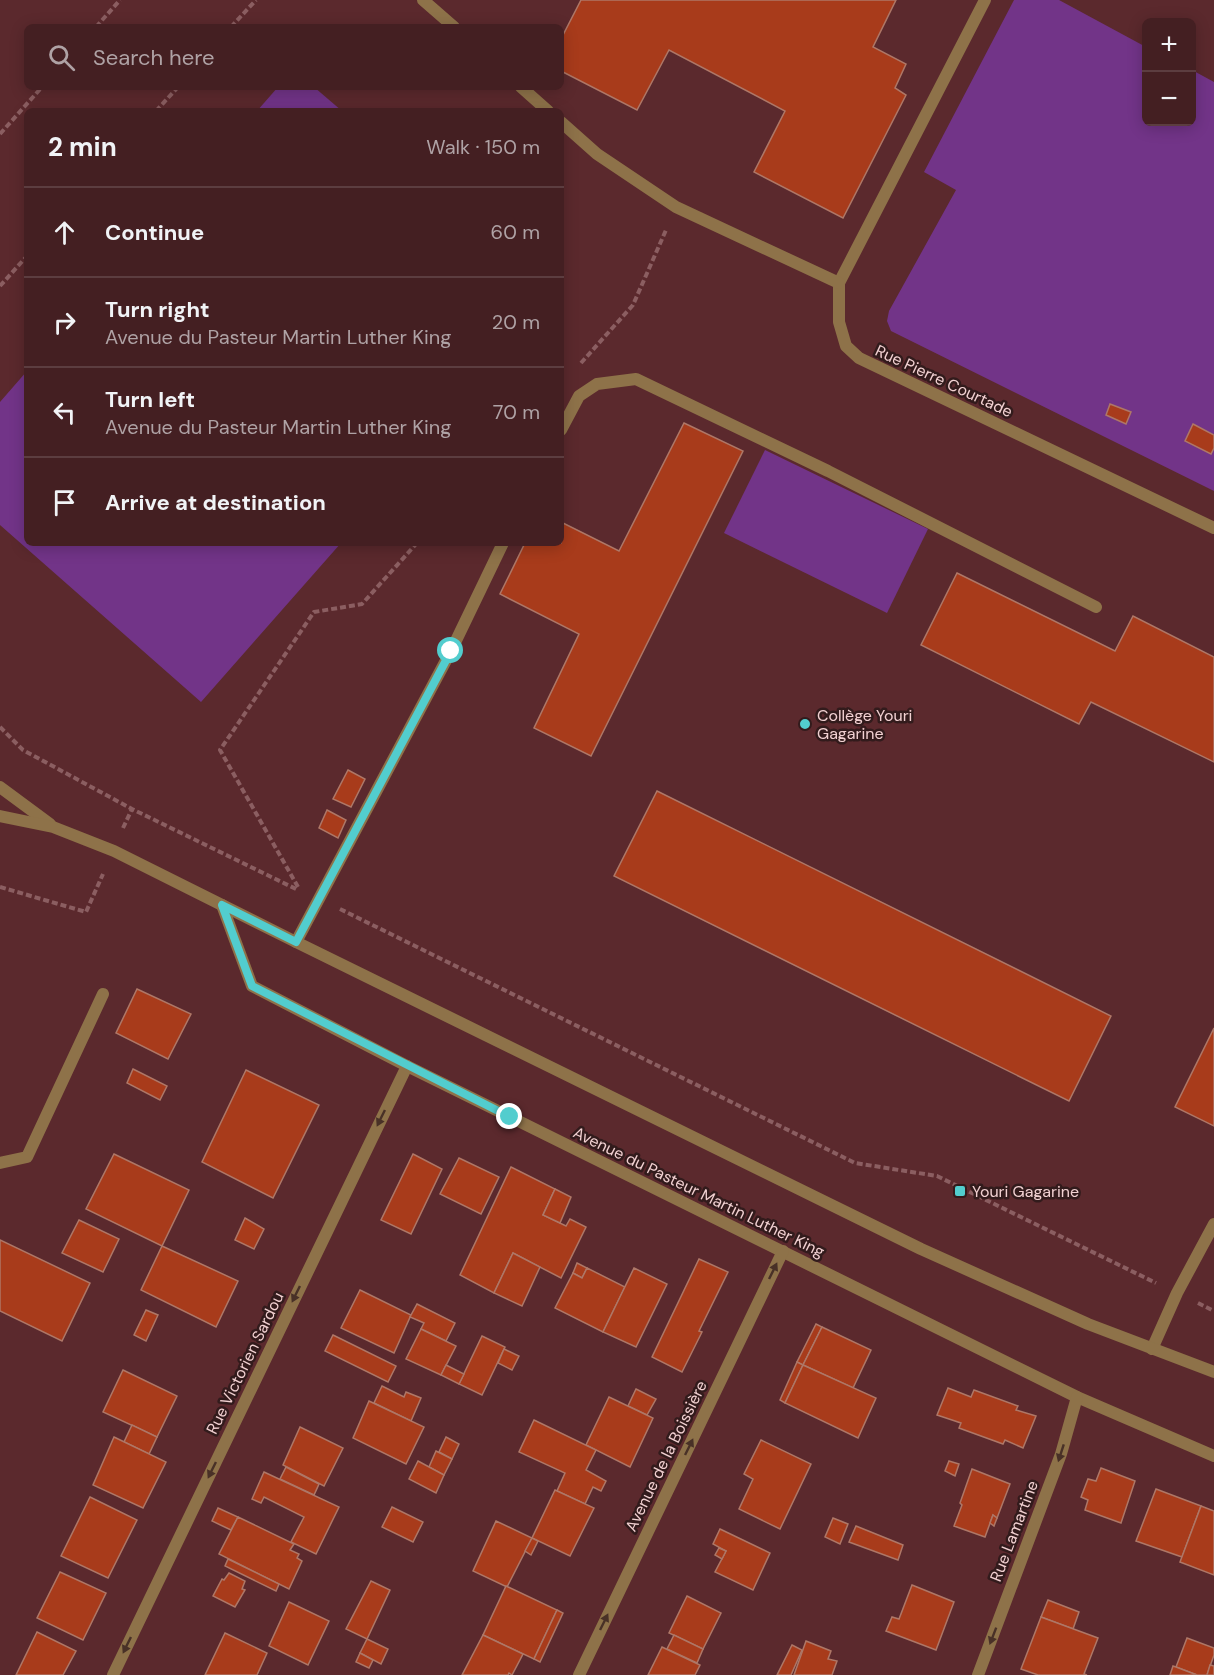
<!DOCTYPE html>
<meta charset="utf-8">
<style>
:root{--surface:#441f22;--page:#4b272a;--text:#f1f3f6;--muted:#afa2a5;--line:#5c3d40}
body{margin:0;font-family:"DM Sans",sans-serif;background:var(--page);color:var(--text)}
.controls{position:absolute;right:18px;top:18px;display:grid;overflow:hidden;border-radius:9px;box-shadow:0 3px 15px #0003}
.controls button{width:54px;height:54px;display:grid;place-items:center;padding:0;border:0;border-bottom:2px solid var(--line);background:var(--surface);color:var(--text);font:30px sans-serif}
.stop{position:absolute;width:18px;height:18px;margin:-14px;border:4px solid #52cdce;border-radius:50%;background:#fff}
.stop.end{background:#52cdce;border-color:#fff;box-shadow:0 2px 6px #0008}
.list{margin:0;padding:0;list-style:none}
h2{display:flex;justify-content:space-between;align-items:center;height:78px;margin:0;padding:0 24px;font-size:26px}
h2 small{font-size:20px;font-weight:400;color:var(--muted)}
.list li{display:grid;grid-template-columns:39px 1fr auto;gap:18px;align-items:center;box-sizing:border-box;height:90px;padding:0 24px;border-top:2px solid var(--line)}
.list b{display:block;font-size:22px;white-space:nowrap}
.list p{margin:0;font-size:20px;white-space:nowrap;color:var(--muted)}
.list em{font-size:20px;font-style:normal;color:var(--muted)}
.icon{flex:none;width:33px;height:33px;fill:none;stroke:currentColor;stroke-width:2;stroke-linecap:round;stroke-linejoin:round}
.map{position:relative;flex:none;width:1214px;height:1675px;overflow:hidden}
.search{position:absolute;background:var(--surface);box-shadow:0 3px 15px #0003;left:24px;top:24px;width:540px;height:66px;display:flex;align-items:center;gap:15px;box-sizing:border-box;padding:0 21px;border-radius:9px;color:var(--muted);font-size:22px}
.panel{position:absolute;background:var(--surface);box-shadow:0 3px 15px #0003;left:24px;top:108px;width:540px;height:438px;border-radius:9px}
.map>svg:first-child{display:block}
.green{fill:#723488}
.building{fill:#a83b1b;stroke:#ae7767;stroke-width:1.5}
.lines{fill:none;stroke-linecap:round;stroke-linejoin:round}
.path{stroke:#8b5e61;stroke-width:4;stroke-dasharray:6 3;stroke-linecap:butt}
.service{stroke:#8e7249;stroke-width:12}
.minor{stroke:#8e7249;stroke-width:12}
.tertiary{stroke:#8e7249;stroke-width:12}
.oneway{fill:#493127}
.route{stroke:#52cdce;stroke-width:8}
.poi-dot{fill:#52cdce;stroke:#321b1c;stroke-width:2}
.labels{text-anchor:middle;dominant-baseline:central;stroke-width:5;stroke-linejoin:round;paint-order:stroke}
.street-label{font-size:16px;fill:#f2d1d2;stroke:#321b1c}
.poi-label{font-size:16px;fill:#f2d1d2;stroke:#321b1c;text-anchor:start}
</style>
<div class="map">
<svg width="1214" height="1675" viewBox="0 0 1214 1675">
<rect width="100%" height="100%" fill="#5b292d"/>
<!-- green -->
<g class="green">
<polygon points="1014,0 1059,0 1146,47 1146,122 1192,122 1192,70 1214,82 1214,491 891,331 887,321 889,311 956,190 924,172"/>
<polygon points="278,87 314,87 342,111 257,111"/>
<polygon points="27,371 27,543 341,543 201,702 0,525 0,402"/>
<polygon points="765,450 928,529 887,613 724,533"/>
</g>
<!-- building -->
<g class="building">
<polygon points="581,0 896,0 873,47 906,64 895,88 906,95 843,218 754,172 785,111 669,50 637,110 561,71 561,39"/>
<polygon points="1110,404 1131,412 1126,424 1106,415"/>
<polygon points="684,423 743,451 591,756 534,728 579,634 500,594 525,543 561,543 561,522 619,551"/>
<polygon points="1193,424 1214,435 1214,448 1211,454 1185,441"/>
<polygon points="957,573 1115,651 1133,616 1214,657 1214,762 1091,702 1079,724 921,645"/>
<polygon points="348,770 365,779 351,807 333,799"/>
<polygon points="657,791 1111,1016 1069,1101 614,876"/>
<polygon points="327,810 346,820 338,838 319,828"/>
<polygon points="137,989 191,1014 168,1059 116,1033"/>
<polygon points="1214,1028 1214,1126 1175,1107"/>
<polygon points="133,1069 167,1086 160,1100 127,1083"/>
<polygon points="246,1070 319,1105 273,1198 202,1162"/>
<polygon points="114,1154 189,1190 162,1246 86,1209"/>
<polygon points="413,1154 442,1169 411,1234 381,1220"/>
<polygon points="459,1158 499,1177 481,1214 440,1194"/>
<polygon points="511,1167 555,1189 543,1215 566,1226 570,1219 586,1227 561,1278 513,1253 494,1293 460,1275"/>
<polygon points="555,1189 571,1197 560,1223 543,1215"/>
<polygon points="245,1218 264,1229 254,1249 235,1240"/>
<polygon points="79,1220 119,1239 103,1272 62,1253"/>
<polygon points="0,1240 90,1283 62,1341 0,1311"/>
<polygon points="162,1246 238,1281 216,1327 141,1290"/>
<polygon points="513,1253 540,1267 522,1306 494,1293"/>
<polygon points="699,1259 728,1272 699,1331 702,1332 682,1372 652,1357"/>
<polygon points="577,1263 587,1268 582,1278 573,1273"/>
<polygon points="587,1268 625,1287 603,1332 555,1308 573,1273 582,1278"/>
<polygon points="634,1268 667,1284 636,1347 603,1332"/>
<polygon points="360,1290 411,1315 394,1353 341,1328"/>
<polygon points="417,1304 455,1323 446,1341 421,1329 424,1323 410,1317"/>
<polygon points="146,1310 158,1315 146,1341 134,1335"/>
<polygon points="816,1324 822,1327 803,1365 797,1362"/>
<polygon points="822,1327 871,1350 853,1388 803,1365"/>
<polygon points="421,1329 456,1346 441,1375 406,1359"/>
<polygon points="333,1335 396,1366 388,1382 325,1351"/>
<polygon points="482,1336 505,1347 482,1395 459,1384"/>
<polygon points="504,1349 519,1356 512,1370 498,1363"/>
<polygon points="797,1362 803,1365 785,1403 780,1400"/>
<polygon points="446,1365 464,1374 459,1384 441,1375"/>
<polygon points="803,1365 876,1398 858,1438 785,1403"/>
<polygon points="123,1370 177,1396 157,1437 103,1412"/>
<polygon points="382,1386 404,1397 406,1392 421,1398 411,1421 374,1403"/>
<polygon points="948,1388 971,1397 974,1390 1018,1406 1016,1410 1036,1416 1023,1448 1005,1440 1003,1444 959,1428 961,1423 937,1415"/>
<polygon points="636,1389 656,1399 647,1415 628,1406"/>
<polygon points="609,1397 653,1418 630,1467 586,1445"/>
<polygon points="369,1401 424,1427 406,1464 353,1438"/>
<polygon points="534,1420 596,1450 586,1470 606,1481 601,1491 593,1487 585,1504 557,1491 565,1473 519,1452"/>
<polygon points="132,1425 157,1437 149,1454 124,1442"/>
<polygon points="300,1427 343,1448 324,1486 283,1465"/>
<polygon points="114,1437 166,1462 143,1508 93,1485"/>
<polygon points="446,1437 459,1444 452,1459 439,1452"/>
<polygon points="761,1440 811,1464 780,1529 739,1509 753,1479 744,1474"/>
<polygon points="436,1451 452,1459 444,1475 429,1467"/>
<polygon points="418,1461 444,1475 436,1493 409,1479"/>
<polygon points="949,1461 959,1464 955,1476 945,1471"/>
<polygon points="286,1467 319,1484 314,1495 280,1479"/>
<polygon points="1101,1468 1135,1481 1121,1523 1085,1510 1088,1500 1081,1497 1088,1479 1096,1481"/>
<polygon points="972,1469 1010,1484 997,1518 993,1515 985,1537 954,1526 962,1505 960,1503"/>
<polygon points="264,1472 339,1507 316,1554 291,1542 304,1517 264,1497 261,1503 252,1499"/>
<polygon points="1156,1489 1201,1506 1182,1557 1136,1541"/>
<polygon points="555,1490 594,1508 570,1556 532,1538"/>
<polygon points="90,1497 137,1520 108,1578 61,1556"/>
<polygon points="1201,1506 1214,1511 1214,1575 1180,1562"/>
<polygon points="392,1507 423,1522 413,1542 382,1527"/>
<polygon points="218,1508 238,1517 231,1530 212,1521"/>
<polygon points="993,1515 997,1518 994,1526 990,1523"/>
<polygon points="238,1517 294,1544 290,1550 299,1554 297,1558 302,1561 289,1589 219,1554"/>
<polygon points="833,1518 848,1524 840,1544 825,1537"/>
<polygon points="496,1521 532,1538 507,1587 473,1571"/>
<polygon points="856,1526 903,1545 898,1560 849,1542"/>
<polygon points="720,1529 770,1553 753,1590 715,1572 726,1551 713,1544"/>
<polygon points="532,1538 538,1541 531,1555 525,1551"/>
<polygon points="719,1548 726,1551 722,1559 715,1555"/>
<polygon points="228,1559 279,1584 276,1591 225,1566"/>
<polygon points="60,1572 106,1593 83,1640 37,1618"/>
<polygon points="229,1573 245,1581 242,1589 245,1590 235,1607 213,1596 222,1579 224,1580"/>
<polygon points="371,1581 390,1590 367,1639 346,1629"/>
<polygon points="912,1585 954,1602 936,1650 886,1631 892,1617 899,1619"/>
<polygon points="506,1586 557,1610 534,1659 483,1635"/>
<polygon points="687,1596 721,1613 703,1649 669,1633"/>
<polygon points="1048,1600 1079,1612 1073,1629 1041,1617"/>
<polygon points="289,1602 329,1621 308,1665 269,1646"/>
<polygon points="557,1610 563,1613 540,1662 534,1659"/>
<polygon points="1041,1617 1098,1638 1084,1674 1087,1675 1038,1675 1021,1669"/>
<polygon points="37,1632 76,1651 63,1675 16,1675"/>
<polygon points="225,1633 267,1653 257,1675 205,1675"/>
<polygon points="483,1635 523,1654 512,1675 509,1673 508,1675 462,1675"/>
<polygon points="674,1635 703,1649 697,1663 667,1649"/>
<polygon points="1187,1638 1214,1648 1214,1655 1207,1675 1197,1675 1176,1667"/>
<polygon points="367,1639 388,1649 381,1664 360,1653"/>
<polygon points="806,1641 831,1651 828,1659 837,1661 832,1675 794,1675"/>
<polygon points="792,1645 802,1650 791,1675 777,1675"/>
<polygon points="662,1647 700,1665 695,1675 648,1675"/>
<polygon points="360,1653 373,1660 369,1668 356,1662"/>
<polygon points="1210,1665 1214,1666 1214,1675 1207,1675"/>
<polygon points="1173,1666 1176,1667 1197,1675 1170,1675"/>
</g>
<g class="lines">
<!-- path -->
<g class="path">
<polyline points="96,27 120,0"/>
<polyline points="231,27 256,0"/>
<polyline points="156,111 178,87"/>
<polyline points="0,134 42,87"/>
<polyline points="0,286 27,256"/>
<polyline points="581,363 633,305 666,230"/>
<polyline points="0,727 23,750 132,809 298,890"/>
<polyline points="123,828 132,809"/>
<polyline points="0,887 86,912 103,874"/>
<polyline points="298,887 220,750 314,612 362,604 417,543"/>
<polyline points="340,909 855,1163 937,1176 1156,1283"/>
<polyline points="1198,1303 1214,1311"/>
</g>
<!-- service -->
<g class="service">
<polyline points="561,430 579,396 597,384 636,379 828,471 1096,607"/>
<polyline points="296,942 451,651 503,543"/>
<polyline points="1152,1349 1177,1293 1214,1224"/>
</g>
<!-- minor -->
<g class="minor">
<polyline points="423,0 454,27"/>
<polyline points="985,0 839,283 839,322 846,346 859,358 1214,528"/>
<polyline points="521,87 548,111"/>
<polyline points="561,122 597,154 676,207 839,283"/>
<polyline points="222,905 252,986 407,1066 1077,1397 1214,1456"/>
<polyline points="0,1163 27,1157 103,994"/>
<polyline points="113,1675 407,1066"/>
<polyline points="579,1675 783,1251"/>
<polyline points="978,1675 1061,1454 1077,1397"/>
</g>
<!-- tertiary -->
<g class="tertiary">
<polyline points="0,787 50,824"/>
<polyline points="0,816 53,827 114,851 296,942 921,1249 1088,1324 1214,1372"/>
</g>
</g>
<!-- one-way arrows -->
<defs><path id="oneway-solid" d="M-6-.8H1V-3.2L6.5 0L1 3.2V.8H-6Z" transform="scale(1.5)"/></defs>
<g class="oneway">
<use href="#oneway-solid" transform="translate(381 1118) rotate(116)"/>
<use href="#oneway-solid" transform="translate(773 1271) rotate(-64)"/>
<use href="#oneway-solid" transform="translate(296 1294) rotate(116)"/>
<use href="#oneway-solid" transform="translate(689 1447) rotate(-64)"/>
<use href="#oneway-solid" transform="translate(1061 1453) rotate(108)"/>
<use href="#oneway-solid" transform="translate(212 1470) rotate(116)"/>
<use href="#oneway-solid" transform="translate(604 1622) rotate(-64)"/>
<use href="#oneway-solid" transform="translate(993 1636) rotate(111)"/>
<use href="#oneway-solid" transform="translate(127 1645) rotate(116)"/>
</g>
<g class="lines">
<!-- route -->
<polyline class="route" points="451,651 296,942 222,905 252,986 510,1117"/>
</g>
<!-- markers -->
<g class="poi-dot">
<circle cx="805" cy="724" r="6"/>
<rect x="954" y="1185" width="12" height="12" rx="3"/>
</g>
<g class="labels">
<!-- street labels -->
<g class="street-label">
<text transform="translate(944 381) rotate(25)">Rue Pierre Courtade</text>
<text transform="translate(699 1192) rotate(26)">Avenue du Pasteur Martin Luther King</text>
<text transform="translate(245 1363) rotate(-64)">Rue Victorien Sardou</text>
<text transform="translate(666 1456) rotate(-64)">Avenue de la Boissière</text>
<text transform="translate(1014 1531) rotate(-69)">Rue Lamartine</text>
</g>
<!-- poi labels -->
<g class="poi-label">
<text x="817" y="715">Collège Youri<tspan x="817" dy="18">Gagarine</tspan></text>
<text x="972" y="1191">Youri Gagarine</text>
</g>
</g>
</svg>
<div class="controls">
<button>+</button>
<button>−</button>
</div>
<div class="stop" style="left:451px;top:651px"></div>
<div class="stop end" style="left:510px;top:1117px"></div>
<div class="search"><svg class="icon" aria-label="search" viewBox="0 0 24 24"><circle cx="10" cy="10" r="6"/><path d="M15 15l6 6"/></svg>Search here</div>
<section class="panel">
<h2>2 min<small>Walk · 150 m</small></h2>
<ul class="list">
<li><svg class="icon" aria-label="ahead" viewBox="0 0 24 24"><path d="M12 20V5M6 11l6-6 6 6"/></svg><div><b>Continue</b></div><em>60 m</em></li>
<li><svg class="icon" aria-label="right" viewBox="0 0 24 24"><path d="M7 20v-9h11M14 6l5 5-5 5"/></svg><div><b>Turn right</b><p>Avenue du Pasteur Martin Luther King</p></div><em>20 m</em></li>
<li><svg class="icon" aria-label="left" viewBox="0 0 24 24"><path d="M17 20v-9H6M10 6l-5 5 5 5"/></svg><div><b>Turn left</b><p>Avenue du Pasteur Martin Luther King</p></div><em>70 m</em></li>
<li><svg class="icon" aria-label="arrive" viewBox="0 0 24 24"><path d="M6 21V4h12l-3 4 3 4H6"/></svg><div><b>Arrive at destination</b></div></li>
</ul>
</section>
</div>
